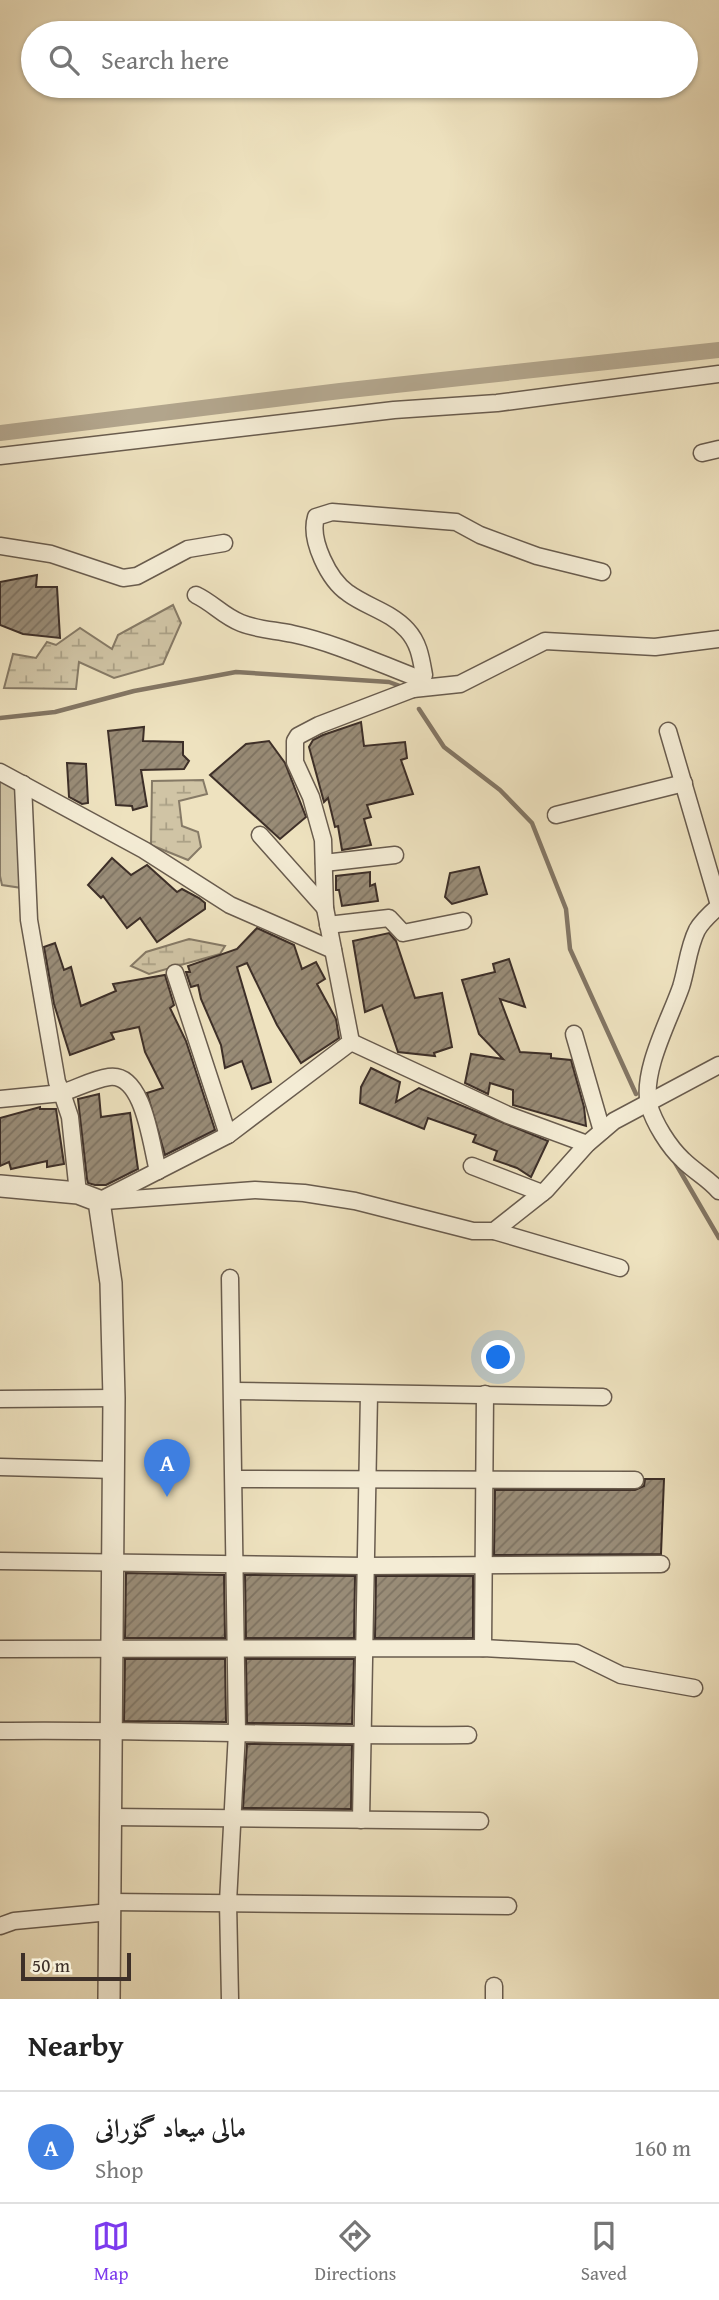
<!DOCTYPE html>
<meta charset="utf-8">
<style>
:root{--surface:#fff;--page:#f6f6f6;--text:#222;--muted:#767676;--line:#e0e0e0;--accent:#7c3aed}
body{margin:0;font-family:"Gentium Book Plus",Amiri,serif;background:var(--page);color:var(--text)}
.scale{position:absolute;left:21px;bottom:18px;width:110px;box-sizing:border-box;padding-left:7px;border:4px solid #3d2f28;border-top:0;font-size:19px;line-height:24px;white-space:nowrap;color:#3d2f28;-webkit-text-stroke:5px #f4ecd5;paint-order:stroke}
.you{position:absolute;left:499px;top:1358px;width:24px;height:24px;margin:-18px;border:5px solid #fff;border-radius:50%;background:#1a73e8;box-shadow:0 0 0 10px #1a73e833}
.badge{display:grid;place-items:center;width:46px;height:46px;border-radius:50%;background:var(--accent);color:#fff;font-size:23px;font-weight:700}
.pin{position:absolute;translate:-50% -58px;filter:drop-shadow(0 2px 4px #0008)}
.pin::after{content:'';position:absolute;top:37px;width:24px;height:21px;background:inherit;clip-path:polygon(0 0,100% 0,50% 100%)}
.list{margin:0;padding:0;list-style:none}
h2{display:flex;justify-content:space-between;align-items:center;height:91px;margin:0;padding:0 28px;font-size:30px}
h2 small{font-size:23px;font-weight:400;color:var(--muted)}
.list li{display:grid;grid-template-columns:46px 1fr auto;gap:21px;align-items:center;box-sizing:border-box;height:112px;padding:0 28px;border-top:2px solid var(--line)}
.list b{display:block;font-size:26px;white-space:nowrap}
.list p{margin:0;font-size:23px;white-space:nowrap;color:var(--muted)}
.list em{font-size:23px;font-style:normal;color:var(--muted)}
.icon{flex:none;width:38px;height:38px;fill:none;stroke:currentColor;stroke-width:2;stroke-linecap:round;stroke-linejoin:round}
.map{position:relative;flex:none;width:719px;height:1999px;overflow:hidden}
.search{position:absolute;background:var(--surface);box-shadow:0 2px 5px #0004;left:21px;right:21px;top:21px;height:77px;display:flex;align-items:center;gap:18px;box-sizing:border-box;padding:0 24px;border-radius:38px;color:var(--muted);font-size:26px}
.sheet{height:203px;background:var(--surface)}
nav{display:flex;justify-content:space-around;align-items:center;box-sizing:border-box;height:98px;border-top:2px solid var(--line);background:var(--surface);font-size:19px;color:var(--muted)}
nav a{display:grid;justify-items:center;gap:4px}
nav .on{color:var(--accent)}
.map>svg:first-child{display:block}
.grass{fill:#d0c4a5;stroke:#867a66;stroke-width:2}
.wetland{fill:url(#wetland-marsh);stroke:#867a66;stroke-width:2}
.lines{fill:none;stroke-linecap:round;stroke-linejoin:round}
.stream{stroke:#837664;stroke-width:4.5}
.canal{stroke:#b2a58c;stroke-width:16}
.building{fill:url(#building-hatch);stroke:#3d2f28;stroke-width:2}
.minor-casing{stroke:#695c4e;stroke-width:19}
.tertiary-casing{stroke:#695c4e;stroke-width:24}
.minor{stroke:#f4ecd5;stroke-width:16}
.tertiary{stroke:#f4ecd5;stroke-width:21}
</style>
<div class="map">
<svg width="719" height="1999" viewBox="0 0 719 1999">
<defs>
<pattern id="wetland-marsh" width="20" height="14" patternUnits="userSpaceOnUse" patternTransform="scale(1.75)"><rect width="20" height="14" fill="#d0c4a5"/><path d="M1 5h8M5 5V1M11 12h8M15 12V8" fill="none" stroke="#aaa086"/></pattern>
<pattern id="building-hatch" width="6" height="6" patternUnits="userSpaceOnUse" patternTransform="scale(1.75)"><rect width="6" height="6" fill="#998c77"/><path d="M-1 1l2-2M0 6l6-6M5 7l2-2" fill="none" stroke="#7e7362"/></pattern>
</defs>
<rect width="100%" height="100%" fill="#eee2bf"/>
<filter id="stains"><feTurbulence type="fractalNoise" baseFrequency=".00286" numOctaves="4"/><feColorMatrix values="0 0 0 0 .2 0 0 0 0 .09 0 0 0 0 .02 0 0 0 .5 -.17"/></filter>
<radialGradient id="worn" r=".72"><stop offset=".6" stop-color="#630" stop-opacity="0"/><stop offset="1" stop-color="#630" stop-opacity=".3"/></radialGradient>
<!-- grass -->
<polygon class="grass" points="0,772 19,782 22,888 2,885 0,876"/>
<!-- wetland -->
<g class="wetland">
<polygon points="173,605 181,623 163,664 114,678 79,662 76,689 4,688 13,654 36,658 47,642 56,645 80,628 112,649 118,635"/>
<polygon points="203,780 207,794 179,801 182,826 198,832 201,847 188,860 151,845 152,781"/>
<polygon points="189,939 225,946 220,954 149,974 131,966 146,952"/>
</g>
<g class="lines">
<!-- stream -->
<g class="stream">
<polyline points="419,709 444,747 500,790 532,823 566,909 570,949 636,1094"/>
<polyline points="0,718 55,712 134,691 236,672 389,682 400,686"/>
<polyline points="673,1159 719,1238"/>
</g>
<!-- canal -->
<polyline class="canal" points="0,433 340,391 719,350"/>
</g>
<!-- building -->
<g class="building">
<polygon points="37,575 36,587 57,587 60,638 23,634 0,625 0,582"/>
<polygon points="361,722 364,746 405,742 407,758 401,760 413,794 367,805 371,817 364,819 371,845 342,850 338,826 335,827 328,798 324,802 309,747 313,740 323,735"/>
<polygon points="144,727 143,741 183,742 183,755 189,761 184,769 141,770 147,806 133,810 132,806 116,805 108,731"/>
<polygon points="269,741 285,763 306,817 280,839 210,775 246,744"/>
<polygon points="67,763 86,764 88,803 82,804 69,797"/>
<polygon points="112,858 131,875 147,865 177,892 182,889 199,898 205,903 205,909 157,942 140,918 127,928 103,896 101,898 88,885"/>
<polygon points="479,867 487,894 452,904 445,897 450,873"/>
<polygon points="370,872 370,886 375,884 378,901 342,906 339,890 336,890 336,876"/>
<polygon points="257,928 294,945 302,969 316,962 325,979 317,984 336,1019 339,1038 301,1063 277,1025 247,963 237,967 271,1082 252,1089 242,1061 225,1068 221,1045 201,999 198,985 191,987 186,972 190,972 188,966 237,949"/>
<polygon points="389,933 396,941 415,998 442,993 452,1047 434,1053 435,1056 398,1052 382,1005 365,1012 353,941"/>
<polygon points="55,943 64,970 71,967 81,1006 116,991 113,984 165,975 174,1005 170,1008 186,1041 215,1130 165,1155 147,1093 163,1088 145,1052 139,1027 111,1033 114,1039 70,1055 54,1004 44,947"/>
<polygon points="509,959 525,1007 500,999 520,1052 551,1054 551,1058 571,1060 584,1107 586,1126 513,1105 513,1090 490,1083 488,1094 465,1083 471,1054 503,1059 479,1034 462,980 495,972 493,964"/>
<polygon points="371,1068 400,1082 396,1102 419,1088 548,1141 531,1177 517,1168 494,1160 497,1151 473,1142 476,1135 428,1118 424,1129 360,1103 361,1087"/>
<polygon points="99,1094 101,1117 130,1113 138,1169 106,1185 95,1185 88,1183 87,1179 78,1099"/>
<polygon points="40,1107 40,1109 56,1109 64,1164 47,1167 47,1161 11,1169 9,1162 0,1166 0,1118"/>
<polygon points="645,1479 664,1479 661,1554 494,1555 495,1490 635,1490 644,1486"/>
<polygon points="126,1573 224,1575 225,1638 125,1638"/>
<polygon points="245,1575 355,1576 354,1638 246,1638"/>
<polygon points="376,1576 473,1576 473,1638 375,1638"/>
<polygon points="125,1659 225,1659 226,1722 124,1721"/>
<polygon points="246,1659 354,1659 352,1724 247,1723"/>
<polygon points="247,1744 352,1745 351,1809 243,1808"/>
</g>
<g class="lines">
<!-- minor casing -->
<g class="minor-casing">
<g id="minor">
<polyline points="702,453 719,449"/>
<polyline points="0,456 394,410 497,403 719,374"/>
<polyline points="0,546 51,554 123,578 137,576 188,549 224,543"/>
<path d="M196,595C213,603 223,616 241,623C259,630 275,630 293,634C336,643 380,664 420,679"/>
<polyline points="413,689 460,684 545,641 655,647 719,639"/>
<polyline points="668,731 719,905"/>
<polyline points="0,772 144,850 230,905 333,950"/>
<path d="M23,784L29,920L57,1082L62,1093C77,1088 94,1079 109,1077C144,1072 151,1145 158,1171"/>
<polyline points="556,815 684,783"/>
<polyline points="260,835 325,908"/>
<polyline points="324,863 395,855"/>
<path d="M719,906C711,913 702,921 697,930C688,948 687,968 681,987C670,1019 641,1071 649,1105C654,1123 669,1147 683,1160C695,1172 708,1178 719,1191"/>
<polyline points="328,925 389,918 403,933 463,921"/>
<polyline points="175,973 228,1135"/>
<polyline points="574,1034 602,1131"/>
<polyline points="351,1042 508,1115 587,1144"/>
<polyline points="0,1099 62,1093 70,1117 78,1193"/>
<polyline points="472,1166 542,1193"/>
<path d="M99,1201L228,1135L351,1042L325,908L323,840L311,797L295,762V741L298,736L319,725L413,689L424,675C421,658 419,643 407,630C391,612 367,607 348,593C329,580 309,540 316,517L332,512L456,522L480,535L537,556L602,572"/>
<polyline points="105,1201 255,1190 304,1193 355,1201 473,1231 494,1231 546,1190 587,1144 614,1121 719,1065"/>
<polyline points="494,1231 620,1268"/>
<polyline points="234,1391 603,1397"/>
<polyline points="0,1399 114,1398"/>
<polyline points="0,1467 114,1470"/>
<polyline points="234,1479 635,1480"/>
<polyline points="0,1561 365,1566 661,1564"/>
<polyline points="483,1648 485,1394"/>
<polyline points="0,1649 483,1648 576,1653 621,1675 694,1688"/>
<path d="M0,1731C156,1729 312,1737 468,1735"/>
<polyline points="111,1817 480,1821"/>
<polyline points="361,1820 369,1394"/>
<polyline points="110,1902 508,1906"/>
<polyline points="0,1926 14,1921 110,1912"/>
<polyline points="230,1999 228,1902 237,1732 230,1278"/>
<polyline points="494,1999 494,1986"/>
</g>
</g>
<!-- tertiary casing -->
<g class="tertiary-casing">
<polyline id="tertiary" points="0,1186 78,1193 99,1201 111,1283 114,1398 109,1999"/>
</g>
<!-- minor -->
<use href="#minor" class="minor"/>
<!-- tertiary -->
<use href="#tertiary" class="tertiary"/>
</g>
<rect width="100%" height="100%" filter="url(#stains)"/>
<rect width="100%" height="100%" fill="url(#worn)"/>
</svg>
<div class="scale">50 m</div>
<div class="you"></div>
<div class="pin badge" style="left:167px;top:1497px;background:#3f7fe0">A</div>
<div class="search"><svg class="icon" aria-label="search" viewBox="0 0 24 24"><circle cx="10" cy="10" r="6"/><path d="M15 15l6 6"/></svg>Search here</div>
</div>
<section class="sheet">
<h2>Nearby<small></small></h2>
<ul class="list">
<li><span class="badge" style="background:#3f7fe0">A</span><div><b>مالی میعاد گۆرانی</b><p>Shop</p></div><em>160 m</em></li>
</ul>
</section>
<nav>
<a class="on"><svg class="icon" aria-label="map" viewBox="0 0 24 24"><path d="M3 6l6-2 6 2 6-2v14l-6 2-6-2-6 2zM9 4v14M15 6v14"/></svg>Map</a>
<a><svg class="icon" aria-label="directions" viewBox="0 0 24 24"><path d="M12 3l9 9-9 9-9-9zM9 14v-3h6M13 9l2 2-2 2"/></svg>Directions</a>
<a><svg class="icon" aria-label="saved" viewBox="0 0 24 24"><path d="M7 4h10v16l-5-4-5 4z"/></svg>Saved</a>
</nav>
